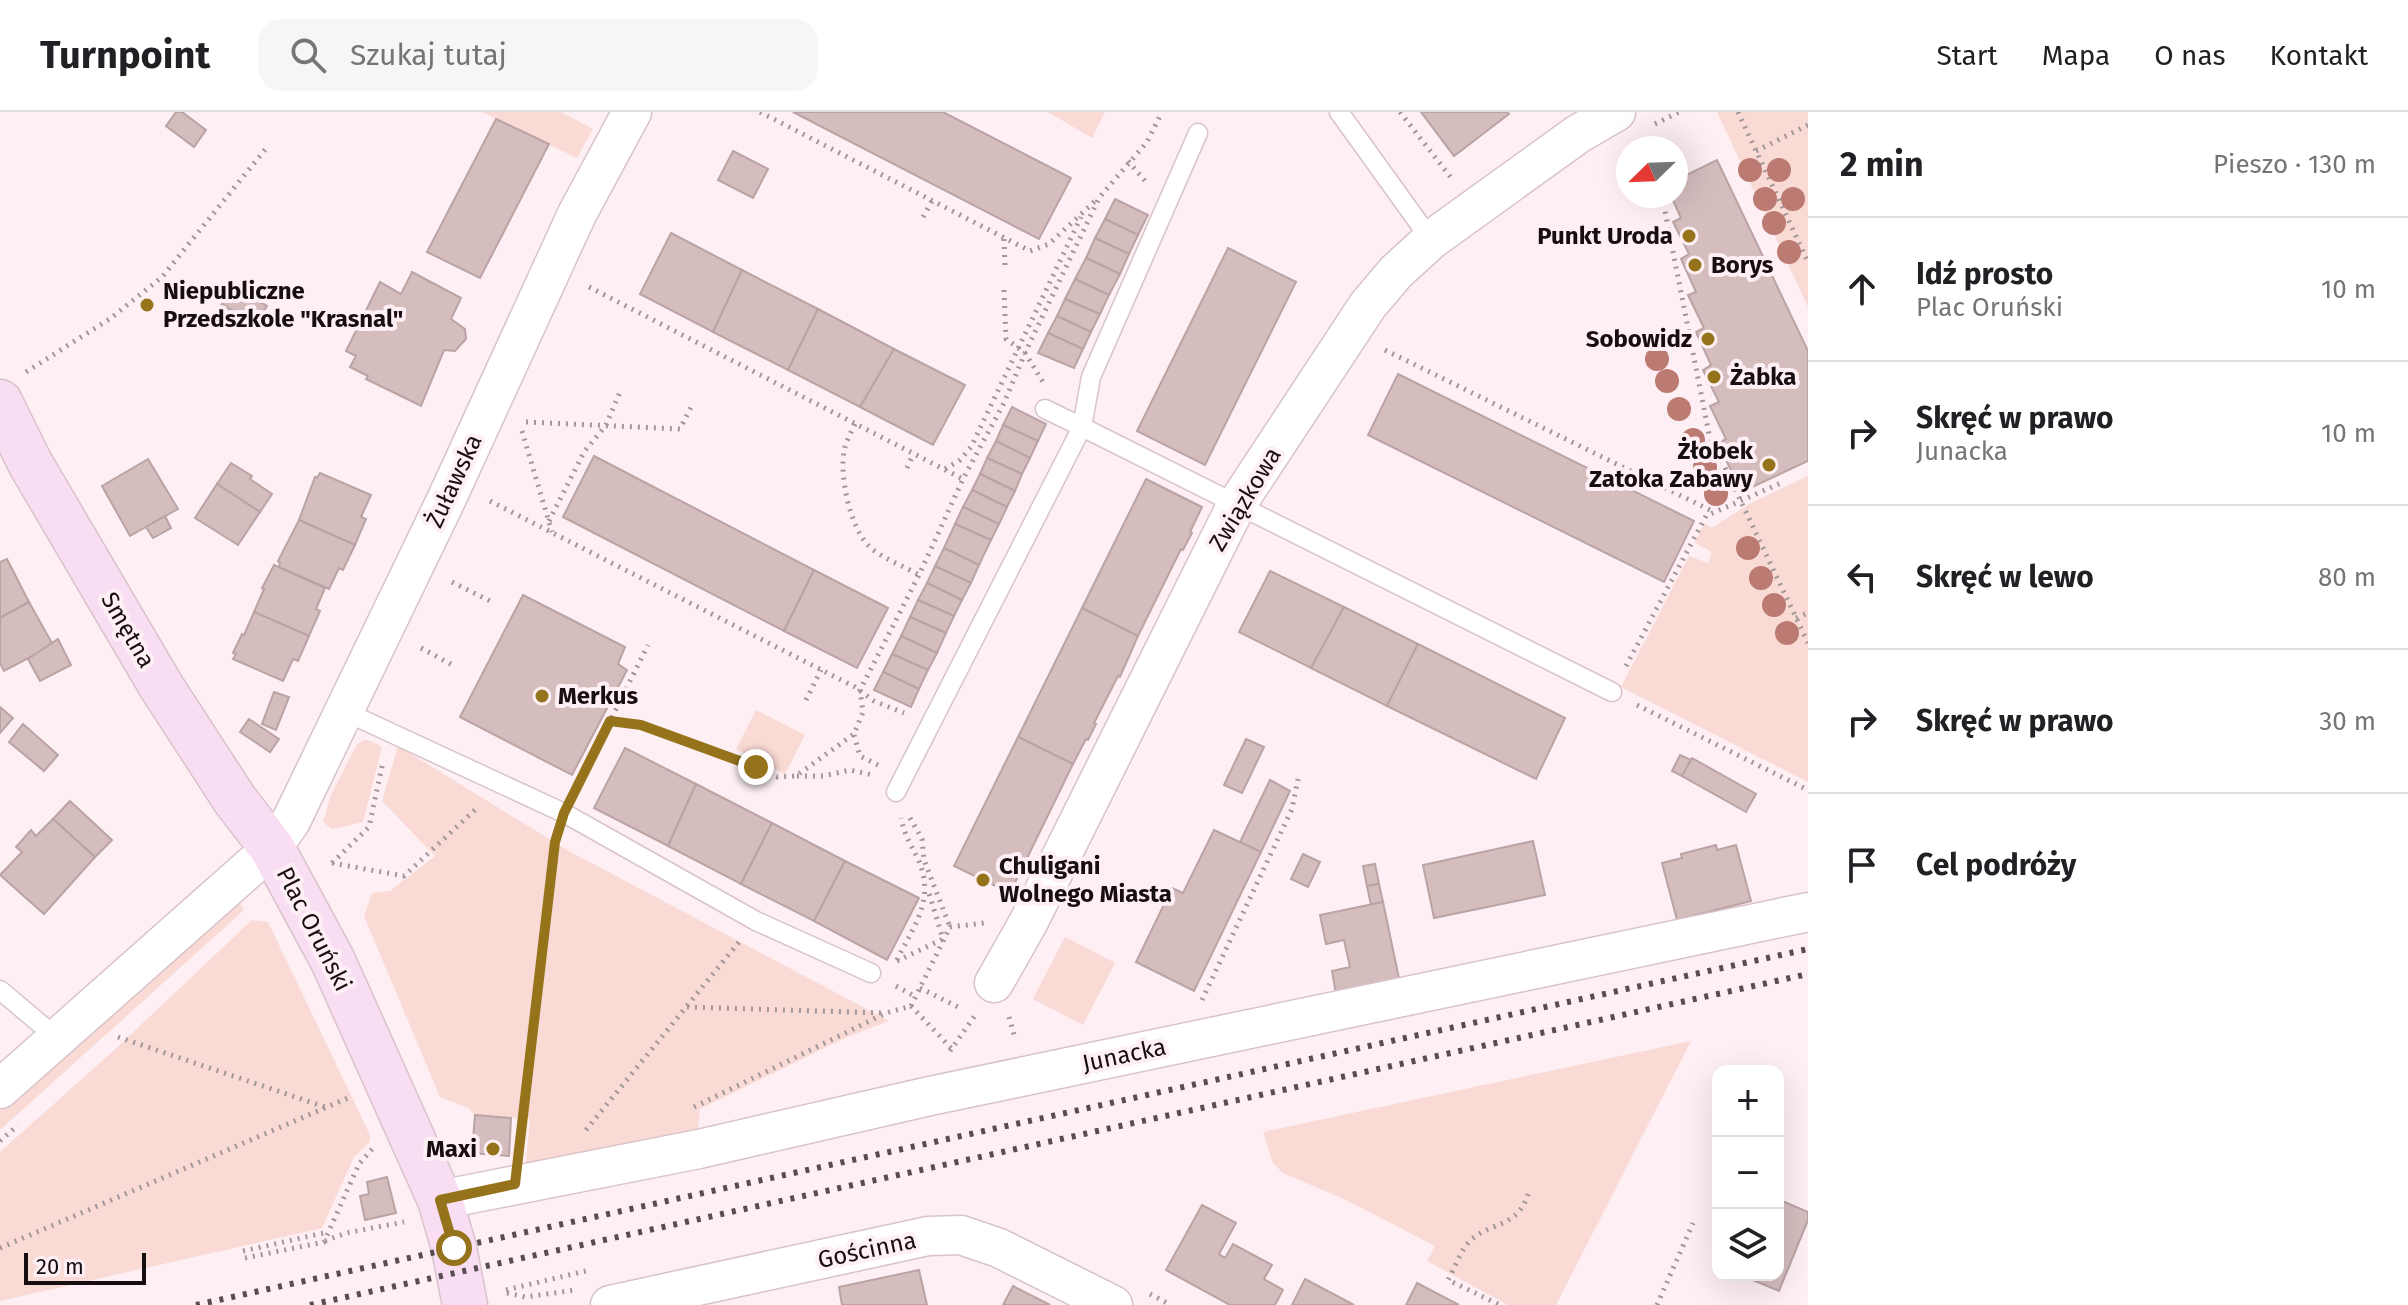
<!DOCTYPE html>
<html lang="pl">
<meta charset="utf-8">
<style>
:root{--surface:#fff;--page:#f6f6f6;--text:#202124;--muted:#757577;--line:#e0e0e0}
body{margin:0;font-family:"Fira Sans",sans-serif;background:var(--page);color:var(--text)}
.controls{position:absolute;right:24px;bottom:24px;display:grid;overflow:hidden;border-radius:16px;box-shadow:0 8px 32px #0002}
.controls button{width:72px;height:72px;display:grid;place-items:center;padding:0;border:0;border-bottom:2px solid var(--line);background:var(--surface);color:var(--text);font:40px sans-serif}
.compass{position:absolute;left:1616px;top:24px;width:72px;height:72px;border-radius:50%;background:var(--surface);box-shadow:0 8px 32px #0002;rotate:247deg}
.scale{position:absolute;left:24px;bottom:20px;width:122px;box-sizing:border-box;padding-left:8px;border:4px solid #160e11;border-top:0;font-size:22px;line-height:28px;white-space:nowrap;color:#160e11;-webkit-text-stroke:6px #feeff4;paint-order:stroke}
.stop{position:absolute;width:24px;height:24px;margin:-18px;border:6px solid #94731b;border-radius:50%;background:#fff}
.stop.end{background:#94731b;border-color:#fff;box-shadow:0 2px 8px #0008}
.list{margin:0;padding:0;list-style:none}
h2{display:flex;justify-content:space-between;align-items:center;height:104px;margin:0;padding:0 32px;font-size:34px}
h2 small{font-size:26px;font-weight:400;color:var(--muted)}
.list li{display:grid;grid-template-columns:52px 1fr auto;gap:24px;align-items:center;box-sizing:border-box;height:144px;padding:0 32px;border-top:2px solid var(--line)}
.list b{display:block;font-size:30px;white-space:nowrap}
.list p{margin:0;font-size:26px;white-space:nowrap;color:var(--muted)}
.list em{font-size:26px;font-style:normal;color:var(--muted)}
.icon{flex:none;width:44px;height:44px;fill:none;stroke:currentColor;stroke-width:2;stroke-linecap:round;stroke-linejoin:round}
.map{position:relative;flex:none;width:1808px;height:1193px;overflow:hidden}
header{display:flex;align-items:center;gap:48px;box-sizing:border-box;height:112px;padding:0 40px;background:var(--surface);border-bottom:2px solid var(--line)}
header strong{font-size:38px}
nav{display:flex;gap:44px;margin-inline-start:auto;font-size:28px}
.search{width:560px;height:72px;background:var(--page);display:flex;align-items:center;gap:20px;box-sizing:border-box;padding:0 28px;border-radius:24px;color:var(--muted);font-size:30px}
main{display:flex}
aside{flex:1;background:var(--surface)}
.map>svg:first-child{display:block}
.green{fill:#f9dad4}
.building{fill:#d5bdbe;stroke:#baa3a4;stroke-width:2}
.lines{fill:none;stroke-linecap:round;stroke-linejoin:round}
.lane-casing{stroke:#d9c3ca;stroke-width:21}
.street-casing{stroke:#d9c3ca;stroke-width:41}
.secondary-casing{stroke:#d9c3ca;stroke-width:47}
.path{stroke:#a2969a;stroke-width:5;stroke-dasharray:2 6;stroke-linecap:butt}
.lane{stroke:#fff;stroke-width:18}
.street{stroke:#fff;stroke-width:38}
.secondary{stroke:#f9ddf2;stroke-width:44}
.rail{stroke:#574d51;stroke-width:6;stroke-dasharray:4 8;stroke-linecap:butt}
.tree{fill:#bb7a72}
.route{stroke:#94731b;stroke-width:10}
.poi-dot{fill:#94731b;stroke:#feeff4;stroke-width:3}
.labels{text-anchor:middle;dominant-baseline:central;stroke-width:8;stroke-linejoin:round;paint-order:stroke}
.poi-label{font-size:24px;font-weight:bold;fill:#160e11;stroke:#feeff4;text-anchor:start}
.street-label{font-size:24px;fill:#160e11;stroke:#feeff4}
</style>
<header>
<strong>Turnpoint</strong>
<div class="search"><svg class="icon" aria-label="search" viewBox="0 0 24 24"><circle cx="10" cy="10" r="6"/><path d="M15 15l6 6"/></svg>Szukaj tutaj</div>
<nav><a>Start</a><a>Mapa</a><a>O nas</a><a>Kontakt</a></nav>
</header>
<main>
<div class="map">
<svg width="1808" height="1193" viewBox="0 0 1808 1193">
<rect width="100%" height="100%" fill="#feeff4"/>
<!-- green -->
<g class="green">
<polygon points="482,0 561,0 593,17 577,46"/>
<polygon points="1048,0 1105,0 1092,26"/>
<polygon points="1717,0 1808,0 1808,195"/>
<polygon points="1808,364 1808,670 1621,575 1689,444 1708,451 1712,440 1695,431 1704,411 1712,416 1749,392"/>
<polygon points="756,598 805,623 785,662 736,637"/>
<polygon points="365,628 371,629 382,635 363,710 332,717 323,710 331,683 357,632"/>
<polygon points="398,634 567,738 889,909 847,925 700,997 697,1027 525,1060 530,1007 474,1003 470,997 440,985 364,804 372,781 390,779 435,744 382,689"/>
<polygon points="237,784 244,798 0,1018 0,998"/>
<polygon points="252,808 268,810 370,1023 370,1030 354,1045 322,1116 0,1189 0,1040 110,942"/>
<polygon points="1065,825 1115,851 1083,913 1033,887"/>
<polygon points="1691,929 1556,1193 1508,1193 1427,1149 1435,1134 1346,1088 1283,1061 1273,1051 1263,1020"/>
</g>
<!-- building -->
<g class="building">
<polygon points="176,0 182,0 206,18 194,35 166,14"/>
<polygon points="793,0 943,0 1071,66 1039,127"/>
<polygon points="1421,0 1507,0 1509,2 1454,44"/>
<polygon points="496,7 549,32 480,166 427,140"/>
<polygon points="733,39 768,57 753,86 718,68"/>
<polygon points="1717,48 1808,239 1808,349 1750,376 1743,363 1735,367 1718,331 1726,327 1710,294 1719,290 1703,258 1711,253 1696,220 1704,216 1688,183 1696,180 1681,147 1689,142 1673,110 1681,106 1671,84 1676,84 1676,68"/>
<polygon points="1115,87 1148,103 1138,123 1105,107"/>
<polygon points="1105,107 1138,123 1129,142 1095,126"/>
<polygon points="671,121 742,158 713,220 640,182"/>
<polygon points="1095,126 1129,142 1120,162 1086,146"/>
<polygon points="1228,136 1296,170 1205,353 1137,319"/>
<polygon points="1086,146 1120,162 1109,183 1075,167"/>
<polygon points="742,158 818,197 788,258 713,220"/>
<polygon points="412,160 461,186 451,207 465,217 466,227 455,239 444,238 421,294 366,267 368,264 350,255 356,244 346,239 380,170 401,182"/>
<polygon points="1075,167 1109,183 1100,202 1065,187"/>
<polygon points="233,173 267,194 255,213 222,192"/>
<polygon points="1065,187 1100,202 1091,220 1057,204"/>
<polygon points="222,192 239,203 231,217 213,206"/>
<polygon points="818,197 894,237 860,295 788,258"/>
<polygon points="1057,204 1091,220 1083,237 1048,221"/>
<polygon points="1048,221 1083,237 1074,256 1038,241"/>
<polygon points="894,237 965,273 933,333 860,295"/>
<polygon points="1398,262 1694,409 1664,470 1368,323"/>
<polygon points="1012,295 1046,312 1038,329 1003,313"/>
<polygon points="1003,313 1038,329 1030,346 996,329"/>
<polygon points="996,329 1030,346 1022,362 987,346"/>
<polygon points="594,344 814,458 784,519 563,405"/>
<polygon points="987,346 1022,362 1015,379 980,362"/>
<polygon points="148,347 178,397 130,424 102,374"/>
<polygon points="231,351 252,364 250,367 272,382 260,400 217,372"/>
<polygon points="320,361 371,383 361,405 366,407 355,433 299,408 315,365 317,366"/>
<polygon points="980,362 1015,379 1007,395 972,378"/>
<polygon points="1146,367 1202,395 1190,420 1192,421 1183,438 1181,437 1138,524 1082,496"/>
<polygon points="217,372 260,400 238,433 195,406"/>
<polygon points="972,378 1007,395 999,412 963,395"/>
<polygon points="963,395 999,412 991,428 955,412"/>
<polygon points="165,404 171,416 153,426 146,415"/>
<polygon points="299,408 355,433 343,458 339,456 329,477 279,455 280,451 278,449"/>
<polygon points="955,412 991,428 979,453 944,436"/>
<polygon points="944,436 979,453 971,471 935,454"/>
<polygon points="7,447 29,490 0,506 0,450"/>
<polygon points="274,453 325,476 316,497 320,499 309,524 254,500 264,477 262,476"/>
<polygon points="935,454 971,471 962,488 927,471"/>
<polygon points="814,458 888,496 857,556 784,519"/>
<polygon points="1270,459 1344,495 1311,556 1239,520"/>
<polygon points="927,471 962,488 954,504 918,488"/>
<polygon points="523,483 625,535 618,552 627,558 572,663 460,605"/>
<polygon points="918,488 954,504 946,521 910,505"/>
<polygon points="29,490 53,533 4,559 0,551 0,506"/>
<polygon points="1344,495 1418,532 1387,594 1311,556"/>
<polygon points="1082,496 1138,524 1120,565 1118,564 1094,611 1096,612 1088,628 1086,627 1073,652 1018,625"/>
<polygon points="254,500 309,524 298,549 293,547 283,569 233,547 236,542 233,541 242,522 244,523"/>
<polygon points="910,505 946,521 937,541 901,524"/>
<polygon points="901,524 937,541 928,558 892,542"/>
<polygon points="58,527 71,553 40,569 28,547"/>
<polygon points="1418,532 1565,606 1536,667 1387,594"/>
<polygon points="892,542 928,558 919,577 883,560"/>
<polygon points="883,560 919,577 911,595 874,578"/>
<polygon points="274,580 289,585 276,618 262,612"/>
<polygon points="0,595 13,606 0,621"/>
<polygon points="249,607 279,627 270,640 240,620"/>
<polygon points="23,612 58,643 44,659 9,630"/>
<polygon points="1018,625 1073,652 1010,781 954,754"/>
<polygon points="1246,627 1264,635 1242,681 1224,673"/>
<polygon points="625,636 696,672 668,734 594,696"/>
<polygon points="1680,643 1691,648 1682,664 1672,659"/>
<polygon points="1692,646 1756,682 1746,700 1682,664"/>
<polygon points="1270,668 1290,679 1261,740 1240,730"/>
<polygon points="696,672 772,711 741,772 668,734"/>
<polygon points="70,689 112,728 95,745 53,707"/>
<polygon points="53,707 95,745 44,802 0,763 22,740 16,735 31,718 36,724"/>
<polygon points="772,711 845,749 814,809 741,772"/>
<polygon points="1214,718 1261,740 1194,879 1136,850 1172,776 1183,781"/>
<polygon points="1533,729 1545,783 1434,806 1423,753"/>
<polygon points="1716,733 1717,738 1736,733 1751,789 1677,808 1662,751 1682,746 1681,742"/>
<polygon points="1303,742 1320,750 1308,775 1291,767"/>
<polygon points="845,749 919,786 887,848 814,809"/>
<polygon points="1375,752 1379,772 1367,774 1363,754"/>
<polygon points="1379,772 1383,790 1371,793 1367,774"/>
<polygon points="1383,790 1401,876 1337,888 1332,859 1350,855 1344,828 1326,832 1320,803"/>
<polygon points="475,1003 511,1006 509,1044 472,1041"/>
<polygon points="387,1065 396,1101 365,1108 360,1084 369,1082 367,1070"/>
<polygon points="1780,1088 1808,1100 1808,1108 1779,1179 1748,1166 1750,1163 1778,1163 1778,1094"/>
<polygon points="1202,1093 1236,1111 1219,1142 1225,1146 1233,1132 1272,1153 1264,1167 1283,1178 1275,1193 1230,1193 1166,1158"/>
<polygon points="919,1158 927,1193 842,1193 839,1175"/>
<polygon points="1305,1167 1354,1193 1292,1193"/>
<polygon points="1417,1171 1459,1193 1406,1193"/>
<polygon points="1013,1174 1050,1193 1003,1193"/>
</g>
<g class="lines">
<!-- lane casing -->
<g class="lane-casing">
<g id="lane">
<polyline points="1339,0 1431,128"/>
<polyline points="1045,297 1082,315 1091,265 1198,21"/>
<polyline points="346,600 564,701 756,809 871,861"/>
<polyline points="896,680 1082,315 1612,580"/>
<polyline points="0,878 57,926"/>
</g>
</g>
<!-- street casing -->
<g class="street-casing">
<g id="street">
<polyline points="994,871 1028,811 1237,392 1368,193 1396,160 1431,128 1578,22 1616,0"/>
<polyline points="0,977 272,736 291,709 447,386 577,102 632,0"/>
<polyline points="440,1088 699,1037 930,984 1808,800"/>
<polyline points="610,1193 928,1124 961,1123 999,1136 1113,1193"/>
</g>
</g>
<!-- secondary casing -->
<g class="secondary-casing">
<polyline id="secondary" points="0,290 30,351 161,574 235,688 272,736 333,849 440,1088 454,1136 465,1193"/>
</g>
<!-- path -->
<g class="path">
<polyline points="760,0 1030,139 1049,132 1095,89"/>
<polyline points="1400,0 1452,67"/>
<polyline points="1738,0 1808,150"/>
<polyline points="1655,12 1679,0"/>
<polyline points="1756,39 1808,13"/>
<polyline points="1128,49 1146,70"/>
<polyline points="1662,84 1709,322 1808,531"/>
<polyline points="923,105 932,89"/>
<polyline points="1004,127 1005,154"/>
<polyline points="589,175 963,367"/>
<polyline points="1004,178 1006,227 1025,241 1043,270"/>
<polyline points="1385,238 1714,400"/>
<polyline points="26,260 111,206 162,165 268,34"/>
<polyline points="526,310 680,317 693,291"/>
<path d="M855,312C851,320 847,328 845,335C838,361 850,417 870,435C883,447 904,454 919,463"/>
<polyline points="522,319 552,420"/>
<polyline points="907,356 913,343"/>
<polyline points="945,357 960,348 971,335 1081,105"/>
<polyline points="1659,373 1666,361"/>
<polyline points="490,389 855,575 874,589 904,601"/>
<polyline points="549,409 584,340 606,313 620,280"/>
<polyline points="452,470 490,489"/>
<polyline points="1796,506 1808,501"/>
<polyline points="421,536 456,555"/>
<polyline points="1626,554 1706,404 1781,371"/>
<polyline points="806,588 821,558"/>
<polyline points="1637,593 1808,678"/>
<polyline points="610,609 641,613 777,665 796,664 854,622 863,600 860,578 919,463 963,367 1004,291 1025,241 1099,86 1147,30 1162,0"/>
<polyline points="854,623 860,644 878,653"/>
<polyline points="797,664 823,664 850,658 873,663"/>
<polyline points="576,677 648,533"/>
<polyline points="910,706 922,727 924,748 950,815"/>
<polyline points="332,751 404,764 478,695"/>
<polyline points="332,751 369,715 383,650"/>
<path d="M897,848C914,813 936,787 918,747C911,733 904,722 901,706"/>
<polyline points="897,849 943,827 928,778"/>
<polyline points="896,874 916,885"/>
<polyline points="920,876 962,897"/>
<polyline points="1202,888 1292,697 1298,667"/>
<polyline points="911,894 950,815 984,811"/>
<polyline points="911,894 952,937"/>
<polyline points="687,895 885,901"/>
<polyline points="1009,905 1015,926"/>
<polyline points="118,925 328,996"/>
<polyline points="950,939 976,902"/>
<polyline points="694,995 886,901 911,894"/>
<polyline points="586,1018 739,830"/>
<polyline points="0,1029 18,1013"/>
<polyline points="519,1035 555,731"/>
<polyline points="325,1129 346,1121 404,1110"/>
<polyline points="0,1136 348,986"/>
<polyline points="243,1139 328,1120"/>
<polyline points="245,1146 324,1130 359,1052 373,1036"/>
<polyline points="506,1178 590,1158"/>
<polyline points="507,1181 525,1185 576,1178"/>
<polyline points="1150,1182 1171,1193"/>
<path d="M1498,1192L1448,1168C1455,1156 1461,1137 1471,1128C1492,1109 1519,1116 1529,1079"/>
<polyline points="1657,1193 1693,1111"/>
</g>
<!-- lane -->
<use href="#lane" class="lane"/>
<!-- street -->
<use href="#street" class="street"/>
<!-- secondary -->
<use href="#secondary" class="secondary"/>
<!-- rail -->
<g class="rail">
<polyline points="196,1193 1808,837"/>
<polyline points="310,1193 1808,862"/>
</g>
</g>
<!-- trees -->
<g class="tree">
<circle cx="1750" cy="58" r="12"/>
<circle cx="1779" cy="58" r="12"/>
<circle cx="1765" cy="87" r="12"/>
<circle cx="1793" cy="87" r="12"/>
<circle cx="1774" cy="111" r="12"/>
<circle cx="1789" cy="140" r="12"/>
<circle cx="1657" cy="247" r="12"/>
<circle cx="1667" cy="269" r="12"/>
<circle cx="1679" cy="297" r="12"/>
<circle cx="1693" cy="328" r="12"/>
<circle cx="1705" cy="355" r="12"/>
<circle cx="1716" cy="382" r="12"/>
<circle cx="1748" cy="436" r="12"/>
<circle cx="1761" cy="466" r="12"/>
<circle cx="1774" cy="493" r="12"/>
<circle cx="1787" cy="521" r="12"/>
</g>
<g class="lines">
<!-- route -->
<polyline class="route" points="454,1136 440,1088 515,1072 555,730 564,701 610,609 641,613 756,655"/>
</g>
<!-- markers -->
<g class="poi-dot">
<circle cx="1689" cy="124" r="8"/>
<circle cx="1695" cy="153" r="8"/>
<circle cx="147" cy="193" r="8"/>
<circle cx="1708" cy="227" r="8"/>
<circle cx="1714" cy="265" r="8"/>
<circle cx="1769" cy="353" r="8"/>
<circle cx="542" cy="584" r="8"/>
<circle cx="983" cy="768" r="8"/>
<circle cx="493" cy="1037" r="8"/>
</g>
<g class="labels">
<!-- poi labels -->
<g class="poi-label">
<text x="1673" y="124" text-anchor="end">Punkt Uroda</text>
<text x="1711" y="153">Borys</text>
<text x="163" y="179">Niepubliczne<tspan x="163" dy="28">Przedszkole "Krasnal"</tspan></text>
<text x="1692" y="227" text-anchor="end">Sobowidz</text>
<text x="1730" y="265">Żabka</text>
<text x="1753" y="339" text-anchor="end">Żłobek<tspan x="1753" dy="28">Zatoka Zabawy</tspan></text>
<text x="558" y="584">Merkus</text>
<text x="999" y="754">Chuligani<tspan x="999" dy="28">Wolnego Miasta</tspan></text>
<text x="477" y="1037" text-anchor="end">Maxi</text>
</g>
<!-- street labels -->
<g class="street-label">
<text transform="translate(454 369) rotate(-65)">Żuławska</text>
<text transform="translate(1245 387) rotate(-59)">Związkowa</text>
<text transform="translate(128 518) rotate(60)">Smętna</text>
<text transform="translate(314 817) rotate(63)">Plac Oruński</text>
<text transform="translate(1124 943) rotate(-12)">Junacka</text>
<text transform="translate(867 1138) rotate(-12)">Gościnna</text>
</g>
</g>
</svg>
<div class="controls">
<button>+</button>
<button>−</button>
<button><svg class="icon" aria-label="layers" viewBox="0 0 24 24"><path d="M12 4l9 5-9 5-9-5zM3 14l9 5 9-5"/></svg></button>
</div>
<svg class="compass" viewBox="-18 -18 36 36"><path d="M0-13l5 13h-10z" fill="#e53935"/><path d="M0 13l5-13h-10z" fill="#757577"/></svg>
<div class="scale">20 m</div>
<div class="stop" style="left:454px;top:1136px"></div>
<div class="stop end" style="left:756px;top:655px"></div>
</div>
<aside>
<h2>2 min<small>Pieszo · 130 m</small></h2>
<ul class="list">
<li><svg class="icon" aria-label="ahead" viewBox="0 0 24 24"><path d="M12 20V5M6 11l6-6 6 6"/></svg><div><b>Idź prosto</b><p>Plac Oruński</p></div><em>10 m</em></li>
<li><svg class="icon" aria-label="right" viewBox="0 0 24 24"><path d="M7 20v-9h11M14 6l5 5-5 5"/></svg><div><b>Skręć w prawo</b><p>Junacka</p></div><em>10 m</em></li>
<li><svg class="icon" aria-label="left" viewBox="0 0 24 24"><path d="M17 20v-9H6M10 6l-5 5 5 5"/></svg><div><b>Skręć w lewo</b></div><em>80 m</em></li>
<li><svg class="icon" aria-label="right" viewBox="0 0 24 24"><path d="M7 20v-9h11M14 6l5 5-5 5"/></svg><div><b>Skręć w prawo</b></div><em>30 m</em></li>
<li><svg class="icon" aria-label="arrive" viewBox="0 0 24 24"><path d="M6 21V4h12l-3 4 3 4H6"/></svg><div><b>Cel podróży</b></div></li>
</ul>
</aside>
</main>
